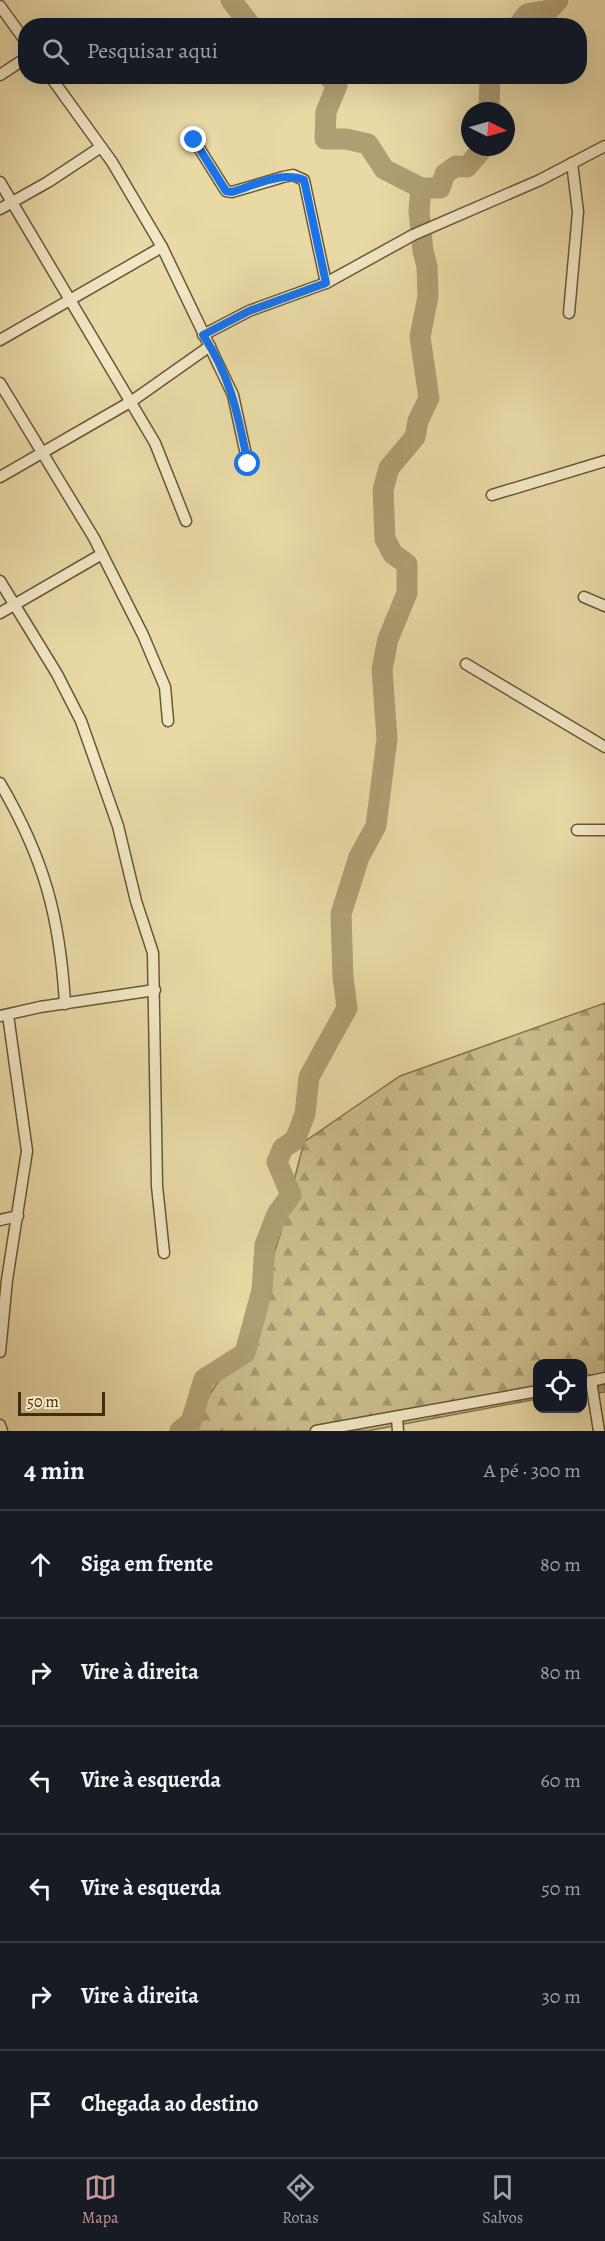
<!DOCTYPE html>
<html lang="pt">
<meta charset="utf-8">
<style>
:root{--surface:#171b24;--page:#242831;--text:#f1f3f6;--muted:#9ea1a6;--line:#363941;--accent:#c59692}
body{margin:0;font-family:Alegreya,serif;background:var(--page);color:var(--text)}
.controls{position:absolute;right:18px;bottom:18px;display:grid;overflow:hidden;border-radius:12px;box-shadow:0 6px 24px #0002}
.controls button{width:54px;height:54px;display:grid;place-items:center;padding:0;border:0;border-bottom:2px solid var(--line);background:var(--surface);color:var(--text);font:30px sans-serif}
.compass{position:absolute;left:461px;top:102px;width:54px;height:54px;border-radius:50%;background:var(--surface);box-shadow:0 6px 24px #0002;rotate:95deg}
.scale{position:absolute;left:18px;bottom:15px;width:87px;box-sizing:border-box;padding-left:6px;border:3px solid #402c11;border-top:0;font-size:16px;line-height:21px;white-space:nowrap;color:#402c11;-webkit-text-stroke:4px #f0e6c4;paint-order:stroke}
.stop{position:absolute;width:18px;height:18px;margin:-14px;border:4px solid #1a73e8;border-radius:50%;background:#fff}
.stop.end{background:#1a73e8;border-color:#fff;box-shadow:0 2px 6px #0008}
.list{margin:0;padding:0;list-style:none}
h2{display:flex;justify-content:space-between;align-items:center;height:78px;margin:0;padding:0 24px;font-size:26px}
h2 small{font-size:20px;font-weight:400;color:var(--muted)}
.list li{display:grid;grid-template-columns:39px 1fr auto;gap:18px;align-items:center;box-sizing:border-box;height:108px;padding:0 24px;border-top:2px solid var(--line)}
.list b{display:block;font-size:22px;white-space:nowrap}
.list em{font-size:20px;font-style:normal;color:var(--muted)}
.icon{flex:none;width:33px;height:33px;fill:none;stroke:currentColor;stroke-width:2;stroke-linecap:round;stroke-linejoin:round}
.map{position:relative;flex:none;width:605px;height:1431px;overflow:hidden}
.search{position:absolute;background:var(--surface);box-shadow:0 6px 24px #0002;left:18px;right:18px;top:18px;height:66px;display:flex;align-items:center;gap:15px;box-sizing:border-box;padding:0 21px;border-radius:24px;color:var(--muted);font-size:22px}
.sheet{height:726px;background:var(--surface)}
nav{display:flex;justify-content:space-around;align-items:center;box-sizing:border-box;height:84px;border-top:2px solid var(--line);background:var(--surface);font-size:16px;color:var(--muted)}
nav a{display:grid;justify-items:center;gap:3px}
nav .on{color:var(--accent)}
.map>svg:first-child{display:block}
.forest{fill:url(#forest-firs);stroke:#86744e;stroke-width:1.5}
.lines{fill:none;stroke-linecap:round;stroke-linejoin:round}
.river{stroke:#af9e73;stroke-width:21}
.street-casing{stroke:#6a5736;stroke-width:13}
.street{stroke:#f0e6c4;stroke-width:10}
.route{stroke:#1a73e8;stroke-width:8}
</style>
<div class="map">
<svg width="605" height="1431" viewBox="0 0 605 1431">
<defs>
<pattern id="forest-firs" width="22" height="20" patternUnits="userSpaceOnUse" patternTransform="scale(1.5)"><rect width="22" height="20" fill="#cbbc8c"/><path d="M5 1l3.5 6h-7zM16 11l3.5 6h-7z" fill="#a69971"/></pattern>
</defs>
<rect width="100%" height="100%" fill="#e8d9a5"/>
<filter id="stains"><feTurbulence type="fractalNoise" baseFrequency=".00333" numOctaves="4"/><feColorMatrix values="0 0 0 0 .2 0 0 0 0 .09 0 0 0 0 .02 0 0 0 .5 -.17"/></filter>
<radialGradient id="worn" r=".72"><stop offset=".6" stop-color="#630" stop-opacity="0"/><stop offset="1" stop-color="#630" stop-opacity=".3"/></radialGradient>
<!-- forest -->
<polygon class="forest" points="605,1003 605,1392 583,1394 582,1364 538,1364 537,1399 367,1431 180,1431 191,1422 245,1342 280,1235 304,1142 400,1076"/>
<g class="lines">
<!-- river -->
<g class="river">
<polyline points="231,0 251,26"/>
<polyline points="518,26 527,14 549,10 558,0"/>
<polyline points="489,111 490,76"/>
<polyline points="421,188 440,188 445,174 456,166 467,167 484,147"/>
<polyline points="180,1431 191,1422 204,1379 245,1353 262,1290 265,1245 277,1214 291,1195 277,1162 283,1148 295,1140 305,1114 309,1077 347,1008 343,977 341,914 359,857 376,826 387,739 382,669 388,639 407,593 407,564 393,554 385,539 383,490 389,468 415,437 418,421 429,398 420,337 428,296 427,266 423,251 419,211 421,188 384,169 368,144 346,139 325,139 326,112 337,85 328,76"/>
</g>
<!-- street casing -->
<g class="street-casing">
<g id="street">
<polyline points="0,6 26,42"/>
<polyline points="0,75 26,58"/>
<polyline points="50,76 112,162 162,247 233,395 248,464"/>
<polyline points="194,140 226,191 232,192 283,177 293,175 304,180 326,283"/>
<polyline points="0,182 155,443 186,521"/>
<polyline points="0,209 48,182 101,147"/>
<polyline points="569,313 578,212 572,163"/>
<polyline points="203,335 249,311 326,283 413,235 540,180 605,146"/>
<polyline points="0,340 162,247"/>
<polyline points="0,383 94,538 143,635 165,687 168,721"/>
<polyline points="0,477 132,401 210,346"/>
<polyline points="492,495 605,461"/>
<polyline points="0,581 57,674 81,721 118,826 136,901 153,953 157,1186 164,1253"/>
<polyline points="584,597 605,606"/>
<polyline points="0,613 102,554"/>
<polyline points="466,664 605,747"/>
<path d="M0,783C44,858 60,917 65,1004"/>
<polyline points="577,830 605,830"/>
<polyline points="0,1016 40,1007 155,990"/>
<polyline points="0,1220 18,1216"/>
<polyline points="0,1352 7,1280 27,1151 8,1015"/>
<polyline points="591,1381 599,1431"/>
<polyline points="582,1383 605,1378"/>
<polyline points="397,1417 398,1431"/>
<polyline points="0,1425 2,1431"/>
<polyline points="316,1431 538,1391"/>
</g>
</g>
<!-- street -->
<use href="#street" class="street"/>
</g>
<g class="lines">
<!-- route -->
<path class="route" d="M194,140L226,191L232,192C255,185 282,171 304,180L326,283L249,311L203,335C231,377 238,415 248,464"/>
</g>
<rect width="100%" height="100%" filter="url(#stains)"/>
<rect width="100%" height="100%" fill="url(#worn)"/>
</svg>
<div class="controls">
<button><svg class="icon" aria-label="locate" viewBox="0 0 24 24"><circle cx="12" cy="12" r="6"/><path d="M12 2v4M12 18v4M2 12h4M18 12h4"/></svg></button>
</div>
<svg class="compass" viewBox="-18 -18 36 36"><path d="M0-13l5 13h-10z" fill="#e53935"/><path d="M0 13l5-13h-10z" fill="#9ea1a6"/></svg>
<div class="scale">50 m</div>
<div class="stop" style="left:248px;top:464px"></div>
<div class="stop end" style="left:194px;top:140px"></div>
<div class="search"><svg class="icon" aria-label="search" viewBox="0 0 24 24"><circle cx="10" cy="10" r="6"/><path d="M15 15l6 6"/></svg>Pesquisar aqui</div>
</div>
<section class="sheet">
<h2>4 min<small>A pé · 300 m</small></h2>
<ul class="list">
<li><svg class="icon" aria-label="ahead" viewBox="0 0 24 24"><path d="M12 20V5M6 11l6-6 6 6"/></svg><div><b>Siga em frente</b></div><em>80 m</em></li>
<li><svg class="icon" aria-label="right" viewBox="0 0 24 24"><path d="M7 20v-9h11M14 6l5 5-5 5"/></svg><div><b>Vire à direita</b></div><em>80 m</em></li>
<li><svg class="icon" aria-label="left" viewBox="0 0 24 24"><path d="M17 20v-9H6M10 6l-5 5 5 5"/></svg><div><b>Vire à esquerda</b></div><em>60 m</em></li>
<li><svg class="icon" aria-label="left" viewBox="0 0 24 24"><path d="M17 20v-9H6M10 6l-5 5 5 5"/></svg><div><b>Vire à esquerda</b></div><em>50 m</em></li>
<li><svg class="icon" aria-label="right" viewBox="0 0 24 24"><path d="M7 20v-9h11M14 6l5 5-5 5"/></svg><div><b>Vire à direita</b></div><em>30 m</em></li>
<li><svg class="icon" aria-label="arrive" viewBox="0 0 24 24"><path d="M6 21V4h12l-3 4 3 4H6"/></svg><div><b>Chegada ao destino</b></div></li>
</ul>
</section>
<nav>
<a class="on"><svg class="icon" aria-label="map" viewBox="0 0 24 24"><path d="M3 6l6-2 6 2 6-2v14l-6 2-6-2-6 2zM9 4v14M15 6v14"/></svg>Mapa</a>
<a><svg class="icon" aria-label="directions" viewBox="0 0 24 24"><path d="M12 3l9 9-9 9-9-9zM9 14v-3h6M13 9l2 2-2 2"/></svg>Rotas</a>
<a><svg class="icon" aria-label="saved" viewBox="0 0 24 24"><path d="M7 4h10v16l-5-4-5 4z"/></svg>Salvos</a>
</nav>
